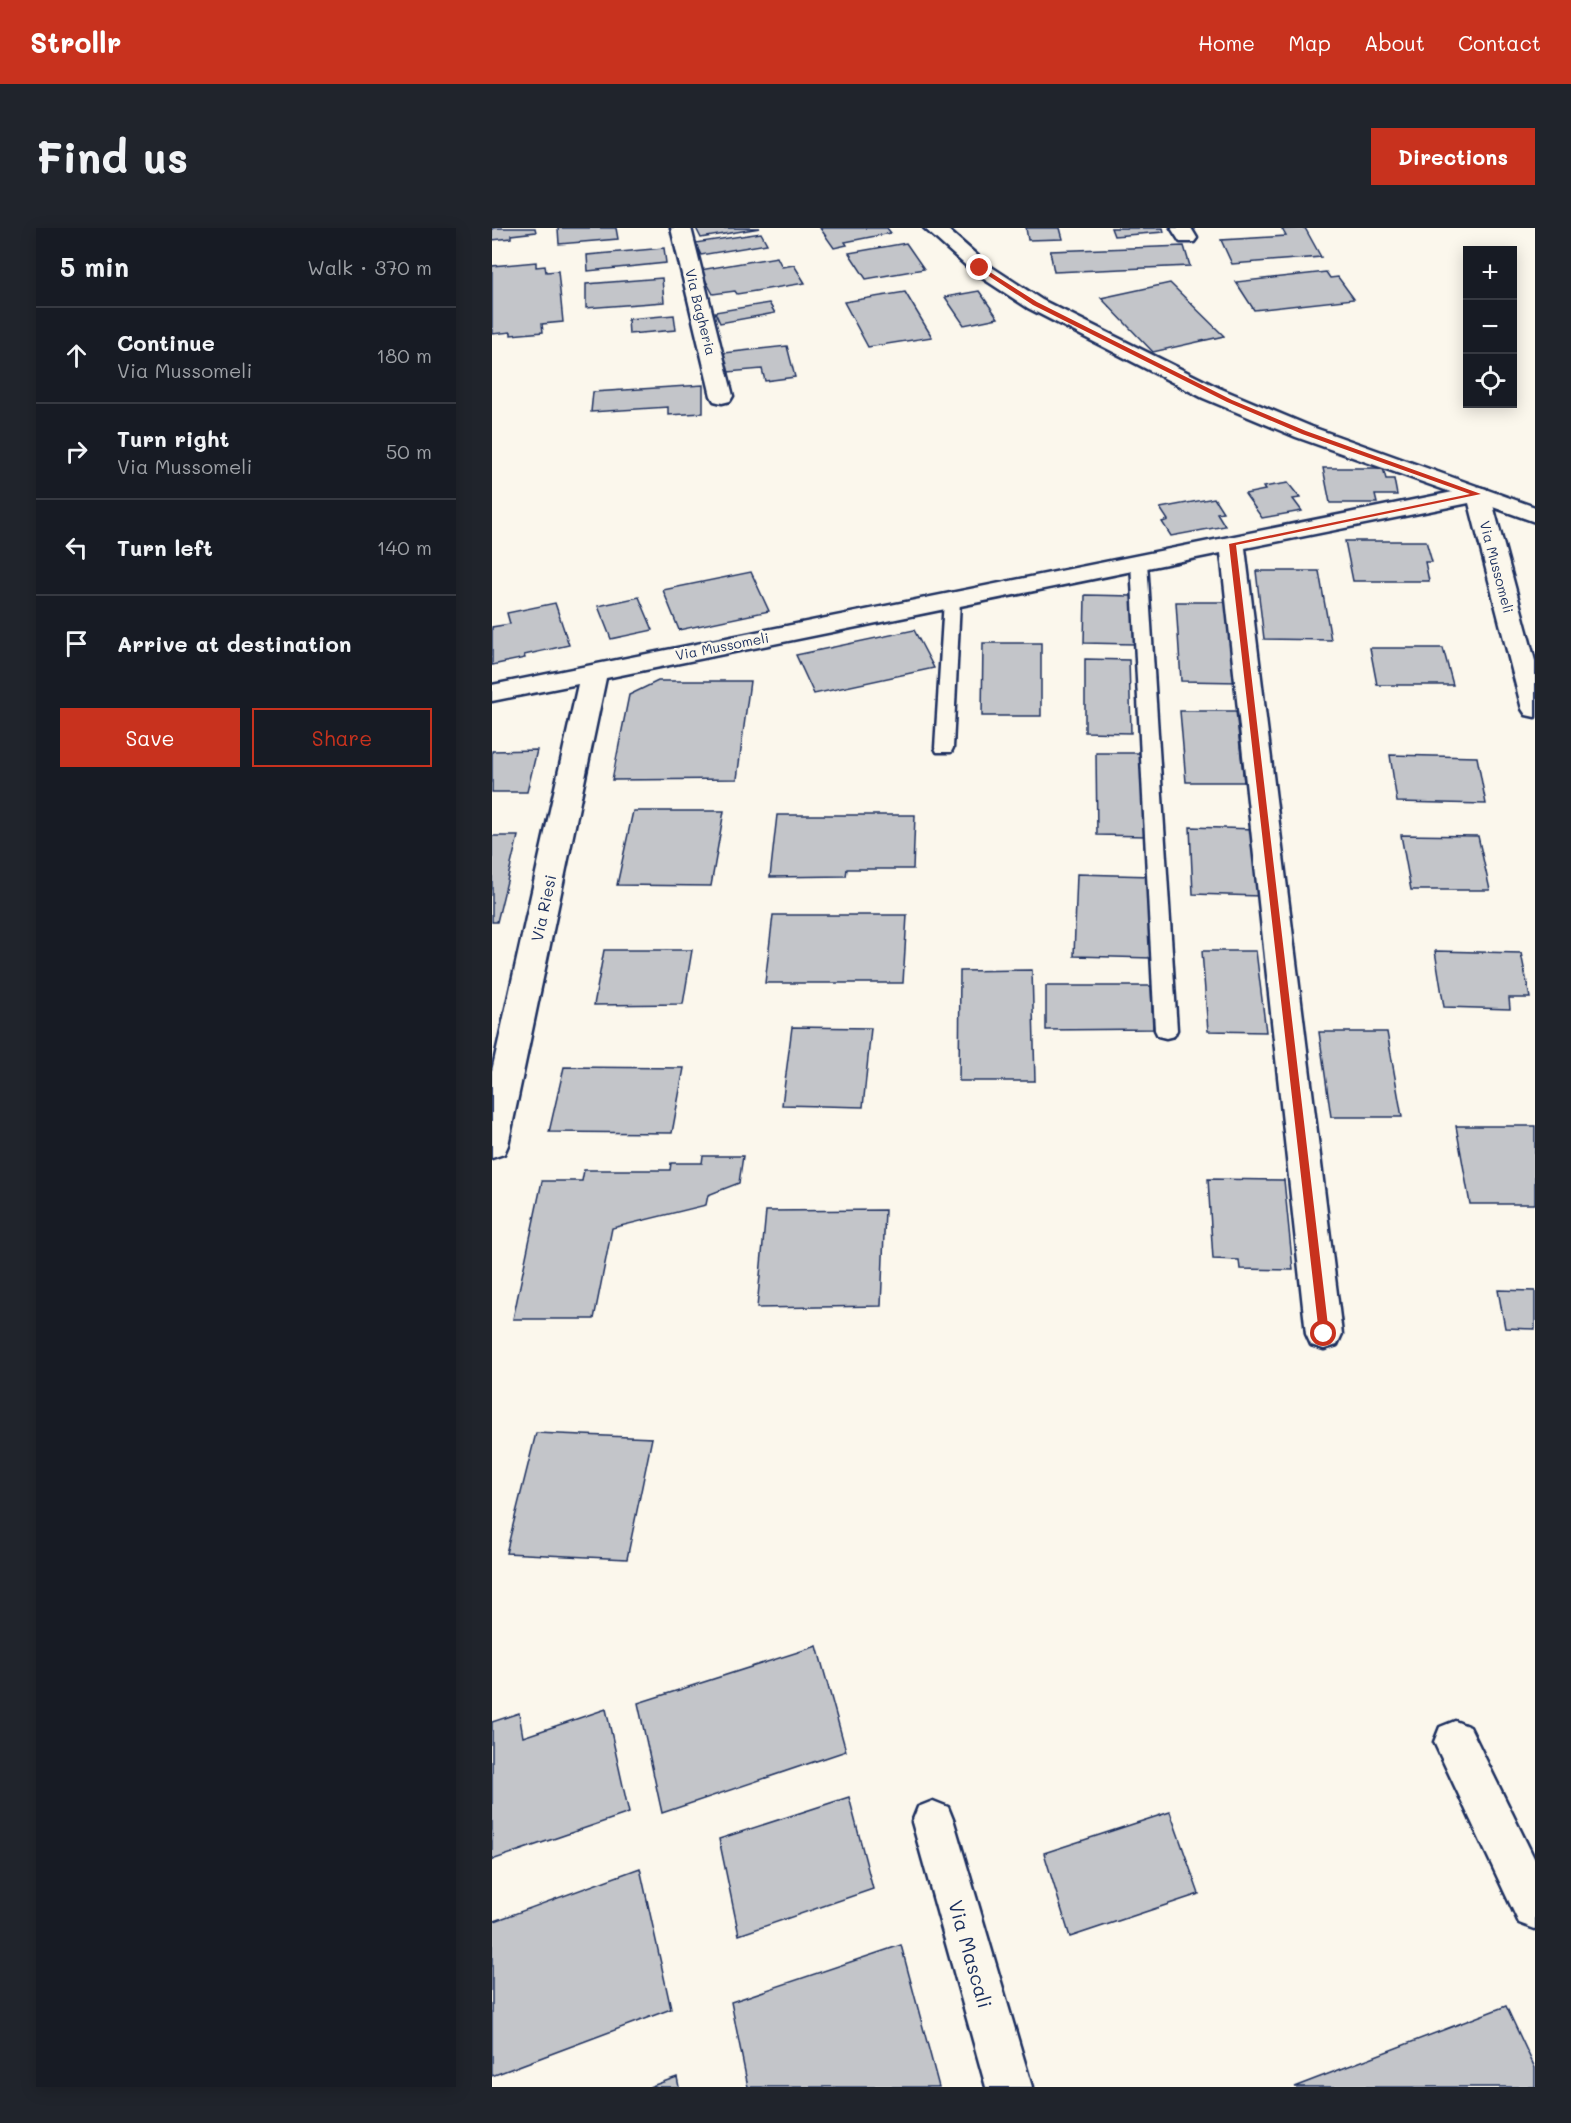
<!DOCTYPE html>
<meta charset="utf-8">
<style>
:root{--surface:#171b24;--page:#20242c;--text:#f1f3f6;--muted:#9ea1a6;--line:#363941;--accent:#c8321e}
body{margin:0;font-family:Mali,sans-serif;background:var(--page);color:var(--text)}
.controls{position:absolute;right:18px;top:18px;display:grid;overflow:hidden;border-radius:0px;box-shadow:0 3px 15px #0003}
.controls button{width:54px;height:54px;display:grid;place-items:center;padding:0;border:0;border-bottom:2px solid var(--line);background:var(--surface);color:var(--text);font:30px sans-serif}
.stop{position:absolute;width:18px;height:18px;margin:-14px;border:4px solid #c8321e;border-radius:50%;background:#fff}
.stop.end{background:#c8321e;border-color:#fff;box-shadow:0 2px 6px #0008}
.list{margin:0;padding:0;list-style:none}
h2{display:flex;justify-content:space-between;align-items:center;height:78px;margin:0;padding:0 24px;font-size:26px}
h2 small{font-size:20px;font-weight:400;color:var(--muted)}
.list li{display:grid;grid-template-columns:39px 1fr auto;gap:18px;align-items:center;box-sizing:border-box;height:96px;padding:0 24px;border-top:2px solid var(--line)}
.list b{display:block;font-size:22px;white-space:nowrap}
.list p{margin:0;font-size:20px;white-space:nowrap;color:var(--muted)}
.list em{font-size:20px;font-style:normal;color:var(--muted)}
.actions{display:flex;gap:12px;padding:18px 24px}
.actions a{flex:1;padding:14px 0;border:2px solid var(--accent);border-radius:0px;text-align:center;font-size:21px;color:var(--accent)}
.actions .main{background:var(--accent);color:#fff}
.icon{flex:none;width:33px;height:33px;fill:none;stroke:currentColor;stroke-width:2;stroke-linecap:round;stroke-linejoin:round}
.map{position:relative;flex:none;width:1043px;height:1859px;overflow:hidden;border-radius:0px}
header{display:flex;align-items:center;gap:36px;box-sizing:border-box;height:84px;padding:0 30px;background:var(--accent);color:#fff}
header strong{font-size:28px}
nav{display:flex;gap:33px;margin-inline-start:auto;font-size:21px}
.intro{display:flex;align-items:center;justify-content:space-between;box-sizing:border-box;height:144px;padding:0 36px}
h1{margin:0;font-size:42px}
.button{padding:15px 27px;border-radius:0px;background:var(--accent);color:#fff;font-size:21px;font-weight:700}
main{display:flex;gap:36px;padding:0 36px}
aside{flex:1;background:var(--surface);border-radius:0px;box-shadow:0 3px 15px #0003}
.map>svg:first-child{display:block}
.building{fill:#c3c5c9;stroke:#1b2f5e;stroke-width:1.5}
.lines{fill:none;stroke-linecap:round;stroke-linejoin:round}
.lane-casing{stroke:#1b2f5e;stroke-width:5}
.street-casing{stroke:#1b2f5e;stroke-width:5}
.secondary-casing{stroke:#1b2f5e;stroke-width:5}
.lane{fill:#fbf7ec;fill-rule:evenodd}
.street{fill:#fbf7ec;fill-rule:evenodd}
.secondary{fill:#fbf7ec;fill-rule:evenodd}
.route{fill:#c8321e}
.labels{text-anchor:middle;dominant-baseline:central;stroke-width:5;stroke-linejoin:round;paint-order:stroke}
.far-street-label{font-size:14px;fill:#1b2f5e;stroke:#fbf7ec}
.street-label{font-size:16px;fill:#1b2f5e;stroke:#fbf7ec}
.near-street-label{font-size:20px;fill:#1b2f5e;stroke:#fbf7ec}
</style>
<header>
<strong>Strollr</strong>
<nav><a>Home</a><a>Map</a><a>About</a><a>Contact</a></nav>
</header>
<div class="intro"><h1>Find us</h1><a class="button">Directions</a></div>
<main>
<aside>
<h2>5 min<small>Walk · 370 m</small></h2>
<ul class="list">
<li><svg class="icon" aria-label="ahead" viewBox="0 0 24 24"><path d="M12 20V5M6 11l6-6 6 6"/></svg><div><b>Continue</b><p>Via Mussomeli</p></div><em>180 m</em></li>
<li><svg class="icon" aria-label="right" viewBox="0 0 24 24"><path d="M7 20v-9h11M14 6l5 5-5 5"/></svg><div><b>Turn right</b><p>Via Mussomeli</p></div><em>50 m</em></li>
<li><svg class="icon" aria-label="left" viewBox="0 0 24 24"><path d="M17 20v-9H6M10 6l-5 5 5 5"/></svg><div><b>Turn left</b></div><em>140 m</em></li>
<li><svg class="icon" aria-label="arrive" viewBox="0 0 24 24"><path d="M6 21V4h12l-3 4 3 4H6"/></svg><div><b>Arrive at destination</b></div></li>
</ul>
<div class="actions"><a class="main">Save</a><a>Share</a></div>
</aside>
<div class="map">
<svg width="1043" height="1859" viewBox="0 0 1043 1859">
<rect width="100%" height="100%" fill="#fbf7ec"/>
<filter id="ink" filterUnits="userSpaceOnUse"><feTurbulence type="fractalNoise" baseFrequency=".0167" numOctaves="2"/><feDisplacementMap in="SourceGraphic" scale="12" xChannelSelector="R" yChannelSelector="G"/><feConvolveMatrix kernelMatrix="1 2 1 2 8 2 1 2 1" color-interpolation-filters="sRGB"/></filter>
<g filter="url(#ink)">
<!-- building -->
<g class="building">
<polygon points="0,0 43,0 44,4 19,7 19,10 0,12"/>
<polygon points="66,0 124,0 126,11 67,16"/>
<polygon points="204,0 268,0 209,10"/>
<polygon points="328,0 395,0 399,5 353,14 355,17 342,20"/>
<polygon points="534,0 568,0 571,11 536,12"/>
<polygon points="619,0 671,0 672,4 622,8"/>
<polygon points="813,0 829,29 740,36 729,12 794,8 790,1"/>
<polygon points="269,5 275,16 209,27 203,15"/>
<polygon points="414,15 432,41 374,51 357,25"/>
<polygon points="692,18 698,38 562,44 558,23"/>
<polygon points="172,20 174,35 96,43 95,27"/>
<polygon points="285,29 290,39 302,37 313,55 245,66 243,63 221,66 208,42"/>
<polygon points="44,34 44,39 53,38 54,44 66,43 71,94 50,96 51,104 19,107 19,104 0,106 0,38"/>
<polygon points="834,44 838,50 846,49 862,71 762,82 744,54"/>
<polygon points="170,50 172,74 94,80 94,56"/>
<polygon points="678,55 732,108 661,124 609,70"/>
<polygon points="487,63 506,90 472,97 453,69"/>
<polygon points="413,64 440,109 376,119 352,74"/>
<polygon points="277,75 283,85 228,95 223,84"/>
<polygon points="182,87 184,102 137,106 136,91"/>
<polygon points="295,118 303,149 273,153 270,141 236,144 232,125"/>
<polygon points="211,157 211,185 176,187 176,179 99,184 101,164"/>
<polygon points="831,240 891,240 894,251 902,251 905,267 883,267 885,275 838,275"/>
<polygon points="796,255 808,270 801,271 810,283 770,290 753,266 773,262 771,259"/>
<polygon points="722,270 731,284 725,285 733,298 679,308 670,294 676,292 668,280"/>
<polygon points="853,313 934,313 940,334 933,334 937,353 861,353"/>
<polygon points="764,343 827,343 839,412 772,411"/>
<polygon points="259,344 277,383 187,402 171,362"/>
<polygon points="593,367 641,368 642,416 592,415"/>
<polygon points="147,369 161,402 119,411 106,378"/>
<polygon points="684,374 740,374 748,454 689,453"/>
<polygon points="63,375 77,417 32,427 33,430 0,437 0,399 18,396 15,385"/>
<polygon points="422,402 442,440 322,466 304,427"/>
<polygon points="491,415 549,415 549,488 490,488"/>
<polygon points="878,420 951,420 961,457 885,457"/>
<polygon points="593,431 637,432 639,505 593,504"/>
<polygon points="166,453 258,453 245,551 120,552 137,467"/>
<polygon points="688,483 744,483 752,554 694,554"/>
<polygon points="45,522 35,564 0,564 0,523"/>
<polygon points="604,525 651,525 655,608 605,607"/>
<polygon points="898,527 985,529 994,576 905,574"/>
<polygon points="141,583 232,583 219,658 125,657"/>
<polygon points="285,587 423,587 421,641 355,641 354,648 278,649"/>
<polygon points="698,599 763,601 768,668 701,666"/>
<polygon points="909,607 986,608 998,662 919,662"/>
<polygon points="0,608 26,608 5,694 0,694"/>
<polygon points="585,646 660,648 660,730 582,728"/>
<polygon points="281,687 415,687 411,755 273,755"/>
<polygon points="112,722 200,722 191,776 102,777"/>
<polygon points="710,723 764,723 774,804 716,803"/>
<polygon points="943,723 1029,725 1038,770 1017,770 1018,781 952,779"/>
<polygon points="540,742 543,853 467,853 468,743"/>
<polygon points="554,758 659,758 661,801 554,802"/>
<polygon points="300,799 379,800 371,879 290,877"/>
<polygon points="827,804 895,804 910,889 839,889"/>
<polygon points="72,839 192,840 180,905 57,904"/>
<polygon points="964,898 1043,898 1043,976 978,976"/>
<polygon points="211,928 251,928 247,955 216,967 214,977 120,1000 102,1091 21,1091 50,953 90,953 92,942 178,942 179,935 210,935"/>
<polygon points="716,951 792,952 801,1042 748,1041 747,1032 721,1031"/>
<polygon points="393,982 389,1078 265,1080 274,983"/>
<polygon points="1006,1062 1043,1063 1043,1101 1013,1100"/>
<polygon points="44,1205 160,1210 135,1331 14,1325"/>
<polygon points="325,1418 354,1523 170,1585 146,1475"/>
<polygon points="114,1481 137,1585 0,1632 0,1494 27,1485 31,1509"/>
<polygon points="357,1569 381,1661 247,1707 227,1611"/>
<polygon points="678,1584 707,1666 578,1709 552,1625"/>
<polygon points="148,1640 179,1781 0,1848 0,1694"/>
<polygon points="409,1717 447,1859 256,1859 239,1774"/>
<polygon points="1014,1778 1043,1840 1043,1859 802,1859"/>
<polygon points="185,1849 187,1859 157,1859"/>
</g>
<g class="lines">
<!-- lane casing -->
<g class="lane-casing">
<g id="lane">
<polygon points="647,329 655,334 685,802 682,808 674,810 666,808 663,802 639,334"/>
<polygon points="460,367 466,368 468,372 461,520 459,524 445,524 443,520 452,372 454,368"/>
</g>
</g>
<!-- street casing -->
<g class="street-casing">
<g id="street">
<polygon points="179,0 199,0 241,168 238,173 230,175 222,173 219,168"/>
<polygon points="679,0 699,0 705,10 702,14 688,14"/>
<polygon points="986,259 994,261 998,266 1043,433 1043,489 1034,487 1030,481 977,275 753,320 850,1106 845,1117 832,1121 819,1117 814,1106 729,325 114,450 16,917 12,926 0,930 0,843 86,456 0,473 0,457"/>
<polygon points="963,1493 978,1499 1043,1632 1043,1701 1027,1695 942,1514 948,1499"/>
<polygon points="441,1573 456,1579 462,1594 540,1859 494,1859 420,1594 426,1579"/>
</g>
</g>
<!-- secondary casing -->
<g class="secondary-casing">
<polygon id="secondary" points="432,0 454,0 495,36 550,72 727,160 820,199 1043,279 1043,294 804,209 711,170 536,80 481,44"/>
</g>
<!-- lane -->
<use href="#lane" class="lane"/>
<!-- street -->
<use href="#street" class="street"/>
<!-- secondary -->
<use href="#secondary" class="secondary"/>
</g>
</g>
<!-- route -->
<polygon class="route" points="486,39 490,39 545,74 740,172 814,203 989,266 744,317 837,1106 832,1110 827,1106 737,316 978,266 810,206 735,174 541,77 486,41"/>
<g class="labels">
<!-- far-street labels -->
<g class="far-street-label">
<text transform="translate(209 84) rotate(76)">Via Bagheria</text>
<text transform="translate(1005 339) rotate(75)">Via Mussomeli</text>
<text transform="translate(230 418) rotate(-11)">Via Mussomeli</text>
</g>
<!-- street labels -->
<g class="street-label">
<text transform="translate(51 680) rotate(-78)">Via Riesi</text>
</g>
<!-- near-street labels -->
<g class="near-street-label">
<text transform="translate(479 1726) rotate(74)">Via Mascali</text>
</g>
</g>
</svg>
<div class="controls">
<button>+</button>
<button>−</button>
<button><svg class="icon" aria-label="locate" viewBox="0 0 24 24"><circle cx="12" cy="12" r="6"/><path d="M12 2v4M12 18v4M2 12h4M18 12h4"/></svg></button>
</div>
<div class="stop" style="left:832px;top:1106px"></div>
<div class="stop end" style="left:488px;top:40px"></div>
</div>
</main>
